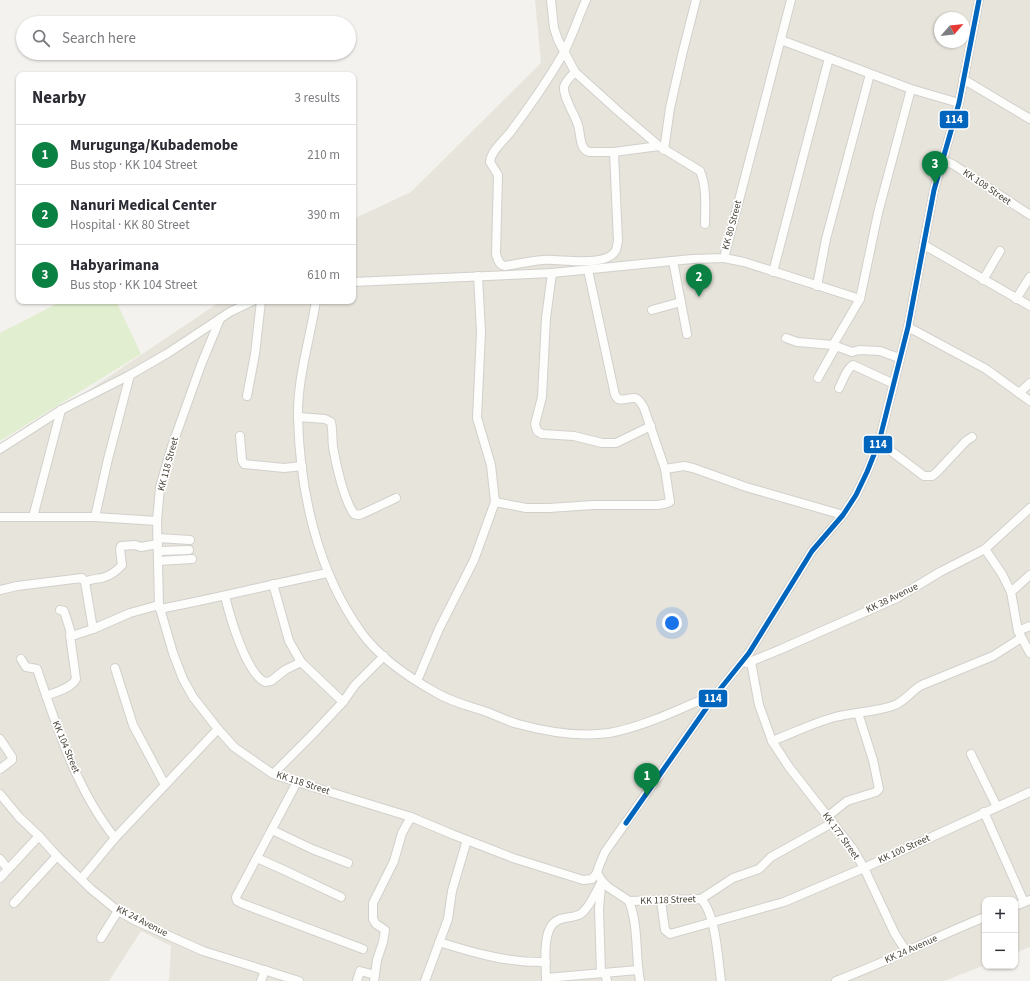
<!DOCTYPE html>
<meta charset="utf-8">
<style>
:root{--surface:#fff;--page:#f7f7f7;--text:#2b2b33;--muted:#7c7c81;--line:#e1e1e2;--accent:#0b8043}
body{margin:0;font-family:"Source Sans 3",sans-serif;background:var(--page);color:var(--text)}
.controls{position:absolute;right:12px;bottom:12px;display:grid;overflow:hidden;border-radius:8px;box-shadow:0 1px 3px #0004}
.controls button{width:36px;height:36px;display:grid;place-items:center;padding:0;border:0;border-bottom:1px solid var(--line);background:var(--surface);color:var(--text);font:20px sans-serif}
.compass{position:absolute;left:934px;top:12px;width:36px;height:36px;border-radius:50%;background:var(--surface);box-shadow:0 1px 3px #0004;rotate:62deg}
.you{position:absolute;left:672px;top:623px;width:14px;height:14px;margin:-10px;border:3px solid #fff;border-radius:50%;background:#1a73e8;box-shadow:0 0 0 6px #1a73e833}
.badge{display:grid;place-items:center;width:26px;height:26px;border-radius:50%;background:var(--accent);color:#fff;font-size:13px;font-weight:700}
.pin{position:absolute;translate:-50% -33px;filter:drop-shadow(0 1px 2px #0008)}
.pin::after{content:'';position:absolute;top:21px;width:14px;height:12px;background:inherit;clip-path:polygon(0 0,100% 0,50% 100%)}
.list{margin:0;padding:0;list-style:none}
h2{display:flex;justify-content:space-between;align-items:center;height:52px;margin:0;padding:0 16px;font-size:17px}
h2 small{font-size:13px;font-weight:400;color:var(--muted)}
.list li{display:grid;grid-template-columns:26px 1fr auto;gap:12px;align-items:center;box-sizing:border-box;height:60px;padding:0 16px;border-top:1px solid var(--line)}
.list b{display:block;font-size:15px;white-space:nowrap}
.list p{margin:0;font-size:13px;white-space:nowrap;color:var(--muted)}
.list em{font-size:13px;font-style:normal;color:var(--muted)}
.icon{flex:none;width:22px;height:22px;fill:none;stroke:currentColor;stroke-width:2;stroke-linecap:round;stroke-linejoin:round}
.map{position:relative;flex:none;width:1030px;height:981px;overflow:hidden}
.search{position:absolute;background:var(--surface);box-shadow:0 1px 3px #0004;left:16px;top:16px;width:340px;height:44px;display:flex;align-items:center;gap:10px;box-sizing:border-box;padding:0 14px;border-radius:22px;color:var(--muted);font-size:15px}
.panel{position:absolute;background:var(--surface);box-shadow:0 1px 3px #0004;left:16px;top:72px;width:340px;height:232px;border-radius:8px}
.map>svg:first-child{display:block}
.residential{fill:#e7e4dc;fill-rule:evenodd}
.green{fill:#e1eecf}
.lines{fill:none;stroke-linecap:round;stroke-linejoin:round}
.minor-casing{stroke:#d2d0cb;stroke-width:10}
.minor{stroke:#fdfdfc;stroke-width:8}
.bus-1-casing{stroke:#fff;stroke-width:8}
.bus-1{stroke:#0065bd;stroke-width:5}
.labels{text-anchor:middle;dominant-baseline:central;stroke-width:3.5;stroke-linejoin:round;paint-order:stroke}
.street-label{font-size:10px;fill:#4b4439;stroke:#fff}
.line-badge{stroke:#fff;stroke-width:1.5}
.badge-label{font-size:11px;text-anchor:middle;font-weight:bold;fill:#fff}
</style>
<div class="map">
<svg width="1030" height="981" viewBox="0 0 1030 981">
<rect width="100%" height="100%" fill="#f4f2ee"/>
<!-- residential -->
<path class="residential" d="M535,0H1030V947L1015,953V900H985V965L944,981H169L171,946L141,931L109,981H0V450L221,301H353V219L411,192L541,63ZM940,18H964V42H940Z"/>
<!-- green -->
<polygon class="green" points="62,301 116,301 141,354 0,441 0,333"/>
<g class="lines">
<!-- minor casing -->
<g class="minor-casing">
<g id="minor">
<path d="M551,0L554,28L558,40L575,72L618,111L659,146L700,171C707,187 705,207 705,224"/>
<path d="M586,0C578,18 572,37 563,54C548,80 530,106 512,130C505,140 491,150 490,162L498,175L496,254C498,260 499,265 505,266C518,264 530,261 542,260C559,258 606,269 616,250C617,248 617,244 618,241L614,152"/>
<polyline points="781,40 911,89 959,103"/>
<path d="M575,72C571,76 565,82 564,87C563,97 575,115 578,125C581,134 579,149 589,152H614L659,146"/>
<polyline points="963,79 1030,119"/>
<polyline points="664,150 670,108 682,55 696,0"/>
<polyline points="943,160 954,165 1030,215"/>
<polyline points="924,245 1030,306"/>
<polyline points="724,258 744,262 860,299 878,213 911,89"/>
<polyline points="673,261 687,334"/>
<polyline points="773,272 829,58"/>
<polyline points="552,273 546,318 542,397 535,424 537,431 542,434 574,436 602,443 616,443 651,426"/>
<polyline points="983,280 1000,251"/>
<polyline points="353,282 552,273 692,259 724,258 791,0"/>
<polyline points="817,286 826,239 870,74"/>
<polyline points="1016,299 1030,277"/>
<path d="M316,301C310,339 297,379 298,418C300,491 317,571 361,632C379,657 408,677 435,692C451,702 469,706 487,712C497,716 507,721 518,724C547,732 579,737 609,733C644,727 684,707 717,693"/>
<polyline points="652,310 681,302"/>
<polyline points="220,319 201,365 172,446 160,487 157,521 159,605 173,653 183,679 193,697 218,729 234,747 257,763 273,774 297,782 411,817 454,835 513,858 583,880 592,879 597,873"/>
<polyline points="908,327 986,369 1030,401"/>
<polyline points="786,338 797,342 833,345 852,352 859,350 880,351 899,358"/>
<polyline points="833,345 860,299"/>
<polyline points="818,378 836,346"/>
<path d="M839,388C843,381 846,369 853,365L894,384"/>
<polyline points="1019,393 1030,383"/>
<polyline points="247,396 255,354 261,301"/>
<path d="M298,417L325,419L331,422C333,431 332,439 333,447C336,465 344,500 354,514L358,515L362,514L396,498"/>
<polyline points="240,436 242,460 244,464 284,468 302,466"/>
<polyline points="879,442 924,476 932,476 936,473 966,441 972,437"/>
<polyline points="0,449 61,410 130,375 168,353 230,312 253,301"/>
<polyline points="665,469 684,466 693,468 746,487 843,515"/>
<path d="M495,502L526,508H549L593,505H657L664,504L670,502L665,469L644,408C634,390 633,402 618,399L615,395L588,270"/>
<polyline points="0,517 95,517 157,521"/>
<polyline points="33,517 61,410"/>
<polyline points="95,517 108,459 130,375"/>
<polyline points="158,538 190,540"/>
<polyline points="985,549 1002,574 1011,592 1018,631 1030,653"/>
<polyline points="158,551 189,550"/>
<polyline points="158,561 192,559"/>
<path d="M85,582C91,579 96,579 102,578C109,576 117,571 122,565L120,549L121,546L135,545L141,547L158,544"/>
<polyline points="273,584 289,641 301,662 343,702"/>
<polyline points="0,590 17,586 82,578 85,582 93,629"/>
<polyline points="1011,592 1030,575"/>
<path d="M225,596C230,617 246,673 265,682L271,681L285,670L301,662"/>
<path d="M160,609C217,598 272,584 328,573"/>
<polyline points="60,610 64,611 72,636 93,629 130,613 159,605"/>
<polyline points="1018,631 1030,626"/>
<path d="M21,659L26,667L37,669C57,727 76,789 115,838"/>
<polyline points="747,663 779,650 897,598 940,572 985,549 1030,508"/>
<polyline points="115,668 133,725 165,785"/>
<polyline points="417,681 439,629 474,560 495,502 491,465 477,418 481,332 478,276"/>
<path d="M46,696C55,692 72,688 76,679L70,635"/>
<path d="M772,741C793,733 813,723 835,717C854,712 877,712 895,705C906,700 912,690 922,685L993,656L1021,638"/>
<polyline points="971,754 997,807"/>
<polyline points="0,769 12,760 12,757 0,739"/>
<polyline points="273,774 311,736 343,702 355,685 384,656"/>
<polyline points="297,782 236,897 237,901 243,904 363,949"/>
<polyline points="0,794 19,817 39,836 57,856 91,889 118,911 136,921 203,951 299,981"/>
<polyline points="984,812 1024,902"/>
<polyline points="827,817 847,801 876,792 879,789 873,760 858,713"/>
<polyline points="272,830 312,849 348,863"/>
<polyline points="257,858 286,871 341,897"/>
<polyline points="0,859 8,869"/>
<polyline points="597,873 599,866 605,852 717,693 749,653 812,551 843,515 856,495 867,472 879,442 908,327 934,190 959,103 979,0"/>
<path d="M597,873L602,881L608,887L629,901L701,899C716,914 718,960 721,981"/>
<polyline points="0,878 39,836"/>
<polyline points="81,879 115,838 218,729"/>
<polyline points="701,899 733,878 759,869 771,857 832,823"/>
<path d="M629,901C639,927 635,955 640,981"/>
<polyline points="661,901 665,930 670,934 784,902 864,868 853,849 789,767 772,741 759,705 751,662"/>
<polyline points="14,903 57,856"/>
<polyline points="1015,906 1030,900"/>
<polyline points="101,938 118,911"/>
<path d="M439,942C474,953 509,963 546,962"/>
<polyline points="906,951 895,934 864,868 1030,792"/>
<polyline points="601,973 599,909 601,886"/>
<polyline points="605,973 607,981"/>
<polyline points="546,978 638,970"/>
<polyline points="261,981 265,970"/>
<polyline points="357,981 360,971 375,975"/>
<polyline points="374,981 377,960 383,942 385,930 376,924 373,919 373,903 394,861 402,833 411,817"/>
<polyline points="425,981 448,919 452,891 467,840"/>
<path d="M546,981C546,966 543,942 550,928C557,914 574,920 582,913C591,905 596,892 602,881"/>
<path d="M836,981C887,962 935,937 985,917"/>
</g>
</g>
<!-- minor -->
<use href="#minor" class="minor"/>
<!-- bus-1 casing -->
<g class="bus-1-casing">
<polyline id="bus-1" points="626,823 717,693 749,653 812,551 843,515 856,495 867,472 879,442 908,327 934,190 959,103 979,0"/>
</g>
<!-- bus-1 -->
<use href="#bus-1" class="bus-1"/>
</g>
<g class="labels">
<!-- street labels -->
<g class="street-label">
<text transform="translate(987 187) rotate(34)">KK 108 Street</text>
<text transform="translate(732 225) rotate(-75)">KK 80 Street</text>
<text transform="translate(168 464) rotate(-75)">KK 118 Street</text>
<text transform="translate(892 598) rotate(-26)">KK 38 Avenue</text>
<text transform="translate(66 747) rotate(67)">KK 104 Street</text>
<text transform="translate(303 783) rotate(18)">KK 118 Street</text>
<text transform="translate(841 836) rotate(54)">KK 177 Street</text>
<text transform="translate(904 849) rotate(-25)">KK 100 Street</text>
<text transform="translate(668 900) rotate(-2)">KK 118 Street</text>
<text transform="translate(142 921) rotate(27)">KK 24 Avenue</text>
<text transform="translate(911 949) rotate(-24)">KK 24 Avenue</text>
</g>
</g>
<g class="line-badge">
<rect x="939" y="110" width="30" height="19" rx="4" fill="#0065bd"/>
<rect x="863" y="435" width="30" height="19" rx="4" fill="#0065bd"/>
<rect x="698" y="689" width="30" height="19" rx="4" fill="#0065bd"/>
</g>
<g class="badge-label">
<text x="954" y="123">114</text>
<text x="878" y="448">114</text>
<text x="713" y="702">114</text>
</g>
</svg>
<div class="controls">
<button>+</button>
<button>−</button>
</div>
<svg class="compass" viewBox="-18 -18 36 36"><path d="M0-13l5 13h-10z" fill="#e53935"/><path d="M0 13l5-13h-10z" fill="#7c7c81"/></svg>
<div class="you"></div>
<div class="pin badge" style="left:647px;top:796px">1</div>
<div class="pin badge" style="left:699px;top:297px">2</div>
<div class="pin badge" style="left:935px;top:184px">3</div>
<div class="search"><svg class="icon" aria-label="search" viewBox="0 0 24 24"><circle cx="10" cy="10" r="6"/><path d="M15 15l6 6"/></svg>Search here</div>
<section class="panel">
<h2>Nearby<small>3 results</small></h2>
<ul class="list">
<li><span class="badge">1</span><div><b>Murugunga/Kubademobe</b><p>Bus stop · KK 104 Street</p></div><em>210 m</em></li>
<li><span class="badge">2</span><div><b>Nanuri Medical Center</b><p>Hospital · KK 80 Street</p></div><em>390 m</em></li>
<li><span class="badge">3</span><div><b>Habyarimana</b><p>Bus stop · KK 104 Street</p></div><em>610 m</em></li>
</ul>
</section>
</div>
